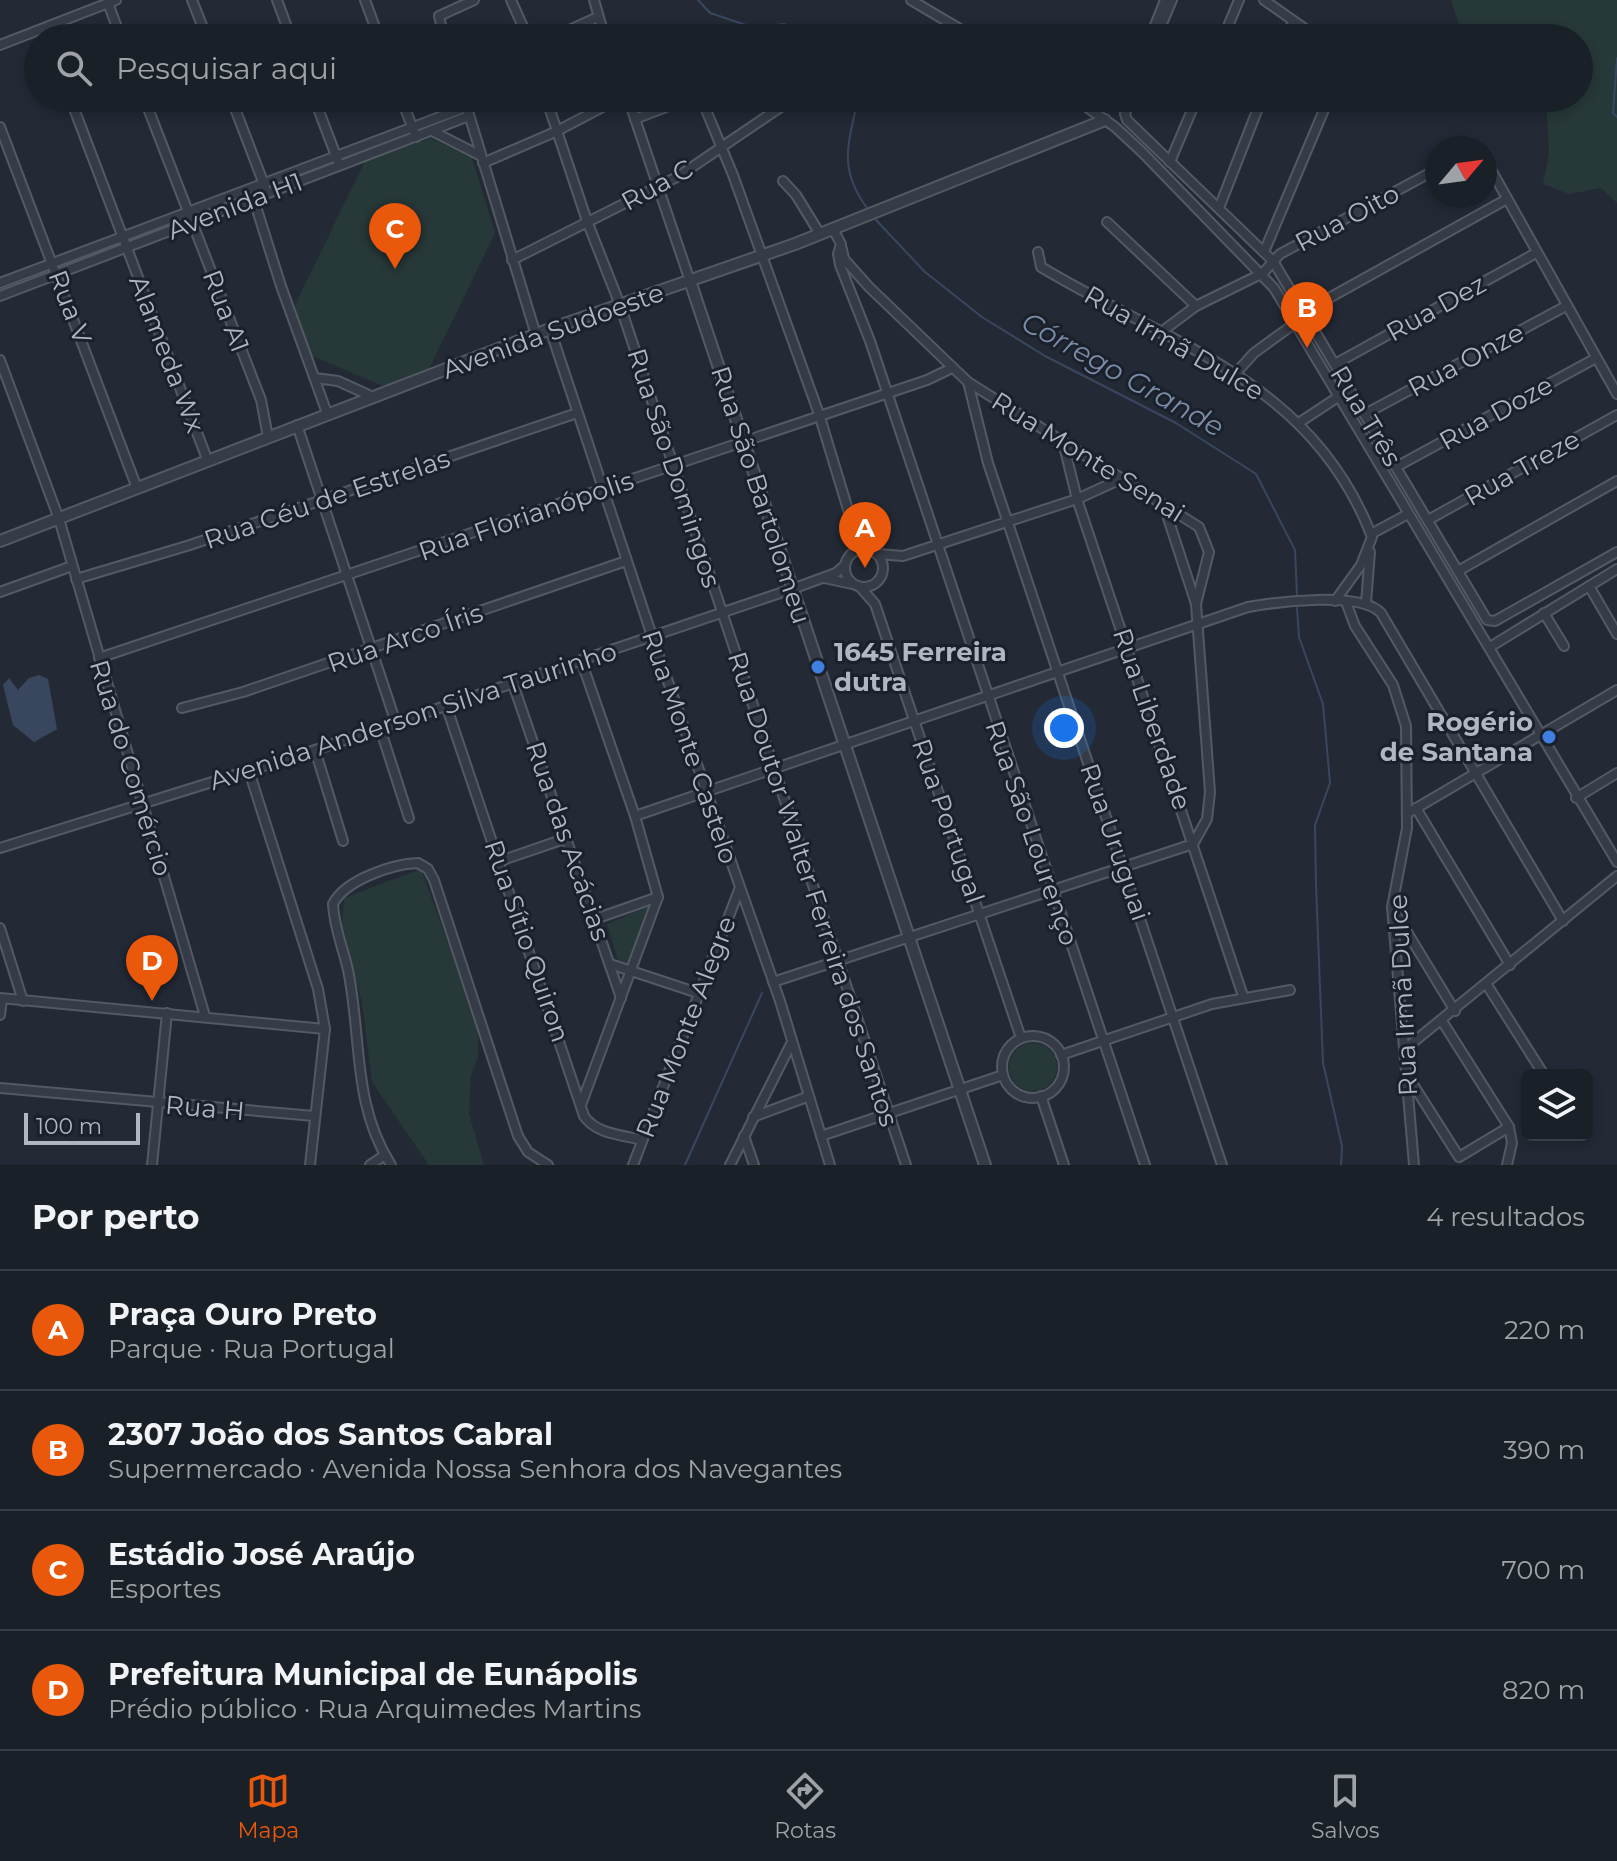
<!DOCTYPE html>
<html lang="pt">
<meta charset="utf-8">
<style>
:root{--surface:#1a2028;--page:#272d34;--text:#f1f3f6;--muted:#9fa3a8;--line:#383e45;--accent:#ea580c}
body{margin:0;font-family:Montserrat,sans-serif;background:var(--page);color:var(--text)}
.controls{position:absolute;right:24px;bottom:24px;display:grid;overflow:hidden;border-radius:12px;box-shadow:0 4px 12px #0003}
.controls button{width:72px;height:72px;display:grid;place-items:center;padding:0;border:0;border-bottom:2px solid var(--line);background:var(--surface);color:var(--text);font:40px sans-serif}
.compass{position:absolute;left:1425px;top:136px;width:72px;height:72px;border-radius:50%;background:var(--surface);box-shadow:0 4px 12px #0003;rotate:61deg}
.scale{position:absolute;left:24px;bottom:20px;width:116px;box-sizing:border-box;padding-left:8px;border:4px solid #b0b7c3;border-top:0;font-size:22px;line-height:28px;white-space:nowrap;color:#b0b7c3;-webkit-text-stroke:6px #1b212b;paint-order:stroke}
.you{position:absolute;left:1064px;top:728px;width:28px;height:28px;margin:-20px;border:6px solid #fff;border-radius:50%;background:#1a73e8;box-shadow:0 0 0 12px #1a73e833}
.badge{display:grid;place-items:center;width:52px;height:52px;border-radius:50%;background:var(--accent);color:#fff;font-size:26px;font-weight:700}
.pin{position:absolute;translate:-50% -66px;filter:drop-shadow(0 2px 4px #0008)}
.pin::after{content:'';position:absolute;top:42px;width:28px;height:24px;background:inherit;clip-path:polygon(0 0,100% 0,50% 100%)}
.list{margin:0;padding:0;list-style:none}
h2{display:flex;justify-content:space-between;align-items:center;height:104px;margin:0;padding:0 32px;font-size:34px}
h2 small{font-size:26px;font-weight:400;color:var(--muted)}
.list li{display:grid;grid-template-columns:52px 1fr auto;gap:24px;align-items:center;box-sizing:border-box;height:120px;padding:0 32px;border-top:2px solid var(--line)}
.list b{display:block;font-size:30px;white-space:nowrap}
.list p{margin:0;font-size:26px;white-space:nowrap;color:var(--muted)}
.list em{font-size:26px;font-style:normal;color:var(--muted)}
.icon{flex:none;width:44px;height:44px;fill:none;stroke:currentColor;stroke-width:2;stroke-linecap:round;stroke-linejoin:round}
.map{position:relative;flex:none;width:1617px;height:1165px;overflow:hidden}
.search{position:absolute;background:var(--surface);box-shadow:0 4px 12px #0003;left:24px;right:24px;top:24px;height:88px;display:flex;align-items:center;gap:20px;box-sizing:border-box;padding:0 28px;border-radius:44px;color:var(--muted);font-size:30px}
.sheet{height:584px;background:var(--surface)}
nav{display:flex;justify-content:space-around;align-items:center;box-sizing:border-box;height:112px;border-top:2px solid var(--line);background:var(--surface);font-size:22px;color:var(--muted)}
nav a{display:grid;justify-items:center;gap:4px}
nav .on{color:var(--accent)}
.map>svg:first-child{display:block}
.green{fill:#273839}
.water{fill:#39475e}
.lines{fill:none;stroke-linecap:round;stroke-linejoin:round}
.stream{stroke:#39475e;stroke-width:2}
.minor-casing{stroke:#535a64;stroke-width:12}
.tertiary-casing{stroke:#535a64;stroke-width:14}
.minor{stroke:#363c47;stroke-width:8}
.tertiary{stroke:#363c47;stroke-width:10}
.shop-dot{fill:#3f7fe0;stroke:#1b212b;stroke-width:3}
.labels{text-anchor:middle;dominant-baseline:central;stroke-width:6;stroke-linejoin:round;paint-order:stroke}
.street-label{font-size:26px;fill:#b0b7c3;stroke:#1b212b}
.poi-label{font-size:26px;font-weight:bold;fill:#b0b7c3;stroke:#1b212b;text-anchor:start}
.water-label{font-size:28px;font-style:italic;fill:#7b8ca9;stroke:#1b212b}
</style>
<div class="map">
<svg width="1617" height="1165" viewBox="0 0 1617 1165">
<rect width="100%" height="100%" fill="#232a36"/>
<!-- green -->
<g class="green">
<polygon points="1451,0 1617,0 1617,203 1601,188 1569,194 1543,184 1549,154 1546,98 1579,98 1579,38 1464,38"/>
<polygon points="430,138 472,158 495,233 428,371 385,387 308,354 295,305 365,161"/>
<polygon points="421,869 478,1026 478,1057 471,1076 469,1114 484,1165 429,1165 372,1082 362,1003 342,924 344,898"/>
<polygon points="652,905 624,980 607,924"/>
<circle cx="1033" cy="1067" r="24"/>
</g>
<!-- water -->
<polygon class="water" points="39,675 48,679 57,729 34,742 13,725 3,685 9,678 18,690 29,678"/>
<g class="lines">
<!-- stream -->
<g class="stream">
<polyline points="698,0 710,13 755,28 784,24 819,38"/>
<polyline points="1617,58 1613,113 1617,117"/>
<path d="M858,98C849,143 837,167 867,208"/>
<polyline points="876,220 925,272 982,317 1045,356 1176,423 1256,474 1295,550 1297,595"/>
<polyline points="1297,608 1299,637 1323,704 1330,783 1315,825 1316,885 1323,1063 1342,1146 1341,1165"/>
<polyline points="685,1165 762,993"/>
</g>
<!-- minor casing -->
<g class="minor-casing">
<g id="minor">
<polyline points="192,0 207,38"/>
<polyline points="277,0 291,38"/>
<polyline points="365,0 379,38"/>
<polyline points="511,0 528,38"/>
<polyline points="594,0 605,38"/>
<polyline points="911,0 975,38"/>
<polyline points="1264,0 1318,38"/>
<polyline points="108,3 121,38"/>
<polyline points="444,38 439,16 474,0"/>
<polyline points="552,38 598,17"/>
<polyline points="1150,38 1165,0"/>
<polyline points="1156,38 1172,0"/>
<polyline points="1223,38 1239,0"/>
<polyline points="1286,38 1293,21"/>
<polyline points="0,45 116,0"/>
<polyline points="70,98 207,459"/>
<polyline points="144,98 261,400 268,437"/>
<polyline points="231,98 265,187"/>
<polyline points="314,98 338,161"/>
<polyline points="401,98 416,137"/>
<polyline points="464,98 536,335"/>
<polyline points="546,98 587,221 620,305 906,1165"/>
<polyline points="628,98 690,281"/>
<polyline points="701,98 733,175 819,414 856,536 866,549"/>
<polyline points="1074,98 1115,127 1142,152 1274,288 1617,862"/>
<polyline points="1131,98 1125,114 1127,120 1273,261 1487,620 1495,621 1617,552"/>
<polyline points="635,119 690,98"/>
<polyline points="0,127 137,488"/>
<polyline points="432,131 481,156"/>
<polyline points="1485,159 1617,394"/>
<polyline points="1170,162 1197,98"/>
<polyline points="483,163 555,132 620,98"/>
<polyline points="783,181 796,195 820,234"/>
<polyline points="253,197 281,286 327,413"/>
<polyline points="1219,208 1262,98"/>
<polyline points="1107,222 1196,306"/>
<polyline points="833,229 841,244 838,254 840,265 870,341 1145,1165"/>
<polyline points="842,249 844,259 869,287 968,382 1199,527 1209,552 1196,604"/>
<path d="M1038,252L1041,267C1172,346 1312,380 1372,537L1361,565L1335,601"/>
<polyline points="1264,252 1329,98"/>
<polyline points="512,260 679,176 794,98"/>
<polyline points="0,283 466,107"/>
<polyline points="0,296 469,116"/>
<polyline points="1304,312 1507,199"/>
<polyline points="550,329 652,636 780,1001 830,1165"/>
<polyline points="1160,333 1196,306 1263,273 1280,254 1437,169"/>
<polyline points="0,360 59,519 205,1016"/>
<polyline points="1335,364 1536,253"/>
<polyline points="1235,374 1254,353 1294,324"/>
<polyline points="315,378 338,381 373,397"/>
<polyline points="968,382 988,463 1222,1165"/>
<polyline points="1365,414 1566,306"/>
<polyline points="1300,422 1338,397"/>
<polyline points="297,425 396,723"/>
<polyline points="1063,442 1077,499 1243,996"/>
<polyline points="1396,467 1596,358"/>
<polyline points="1428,520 1617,415"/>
<polyline points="1371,534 1408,514"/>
<circle cx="864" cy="568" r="19"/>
<polyline points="877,554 903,556 1077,499 1121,479"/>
<polyline points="1458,571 1617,481"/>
<polyline points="824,578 852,584"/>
<polyline points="76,579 190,545 577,413"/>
<polyline points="1589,586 1617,634"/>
<polyline points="860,587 875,604 1021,1038"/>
<polyline points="0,592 72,566"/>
<polyline points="1346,602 1355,626 1393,685 1406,726 1407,828 1392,907 1414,1165"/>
<polyline points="1366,603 1370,552"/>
<polyline points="1544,613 1564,646"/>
<polyline points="1490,647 1617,569"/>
<polyline points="99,658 927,380 952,368"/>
<polyline points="513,684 621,998"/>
<path d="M446,705L584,1116C596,1134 622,1135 642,1140"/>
<polyline points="182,708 243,692 626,561"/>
<polyline points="380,728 409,818"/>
<polyline points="315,750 343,841"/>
<polyline points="249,771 318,989 325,1029 310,1165"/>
<polyline points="1576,798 1617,773"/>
<polyline points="1416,808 1510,965"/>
<polyline points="1408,813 1617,690"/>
<path d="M635,816L1248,607C1276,602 1361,591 1381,613L1563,921"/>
<polyline points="0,848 315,750 792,589 836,573 845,565"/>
<polyline points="500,861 567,838"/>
<polyline points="1393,909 1455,1011"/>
<polyline points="595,919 658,897"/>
<polyline points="0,928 23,1001"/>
<polyline points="610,964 698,993"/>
<polyline points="773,982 1193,844 1207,819 1210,792 1196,604 1164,506"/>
<polyline points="1487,985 1544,1075"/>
<polyline points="0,998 325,1029"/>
<polyline points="0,1015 2,999"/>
<polyline points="1442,1021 1509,1127 1512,1143 1507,1165"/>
<circle cx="1033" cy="1067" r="31"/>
<polyline points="1405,1049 1617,876"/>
<polyline points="1061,1055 1212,1004 1290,990"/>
<polyline points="1407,1075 1459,1157 1509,1127"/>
<polyline points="0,1088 314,1116"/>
<polyline points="1041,1096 1064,1165"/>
<polyline points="581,1105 658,897 635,816 581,660"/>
<polyline points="753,1117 807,1097"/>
<polyline points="744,1136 754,1165"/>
<polyline points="821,1136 1003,1075"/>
<polyline points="152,1165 167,1013"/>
<polyline points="370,1165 385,1155"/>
<path d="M391,1165C352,1104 362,1038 348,970C343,948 334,927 333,904C345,880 392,864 418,863L428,869L434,880L518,1136L528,1152L548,1165"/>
<polyline points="633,1165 739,890"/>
<polyline points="730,1165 792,1042"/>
</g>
</g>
<!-- tertiary casing -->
<g class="tertiary-casing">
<g id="tertiary">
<polyline points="690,281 985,1165"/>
<polyline points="0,541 550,329 795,244 1105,120"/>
</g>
</g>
<!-- minor -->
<use href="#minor" class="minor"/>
<!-- tertiary -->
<use href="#tertiary" class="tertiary"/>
</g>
<!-- markers -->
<g class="shop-dot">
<circle cx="818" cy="667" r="8"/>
<circle cx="1549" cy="737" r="8"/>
</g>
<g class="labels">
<!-- street labels -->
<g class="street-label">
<text transform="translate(657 185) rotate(-29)">Rua C</text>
<text transform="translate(235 206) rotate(-21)">Avenida H1</text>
<text transform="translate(1347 218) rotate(-28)">Rua Oito</text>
<text transform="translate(70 307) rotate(69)">Rua V</text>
<text transform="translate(1436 308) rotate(-29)">Rua Dez</text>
<text transform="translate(226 311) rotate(69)">Rua A1</text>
<text transform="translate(553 331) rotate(-20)">Avenida Sudoeste</text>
<text transform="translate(1174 343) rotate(30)">Rua Irmã Dulce</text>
<text transform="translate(167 354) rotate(69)">Alameda Wx</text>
<text transform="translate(1466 360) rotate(-28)">Rua Onze</text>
<text transform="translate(1496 413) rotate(-29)">Rua Doze</text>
<text transform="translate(1366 416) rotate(59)">Rua Três</text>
<text transform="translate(1088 457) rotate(32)">Rua Monte Senai</text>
<text transform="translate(674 468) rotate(72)">Rua São Domingos</text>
<text transform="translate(1522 468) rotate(-29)">Rua Treze</text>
<text transform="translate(761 495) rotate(72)">Rua São Bartolomeu</text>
<text transform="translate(327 499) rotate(-19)">Rua Céu de Estrelas</text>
<text transform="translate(526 516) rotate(-19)">Rua Florianópolis</text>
<text transform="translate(405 638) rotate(-19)">Rua Arco Íris</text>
<text transform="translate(413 716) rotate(-18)">Avenida Anderson Silva Taurinho</text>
<text transform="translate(1152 719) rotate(71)">Rua Liberdade</text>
<text transform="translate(690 747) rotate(71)">Rua Monte Castelo</text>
<text transform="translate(131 768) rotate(73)">Rua do Comércio</text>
<text transform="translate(948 821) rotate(71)">Rua Portugal</text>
<text transform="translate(1032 833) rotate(71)">Rua São Lourenço</text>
<text transform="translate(568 841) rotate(71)">Rua das Acácias</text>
<text transform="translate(1115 842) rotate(71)">Rua Uruguai</text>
<text transform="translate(813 889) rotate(72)">Rua Doutor Walter Ferreira dos Santos</text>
<text transform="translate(527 941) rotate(71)">Rua Sítio Quiron</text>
<text transform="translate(1403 995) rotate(-93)">Rua Irmã Dulce</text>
<text transform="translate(686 1027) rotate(-69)">Rua Monte Alegre</text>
<text transform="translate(205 1108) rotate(5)">Rua H</text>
</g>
<!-- poi labels -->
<g class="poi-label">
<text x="834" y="652">1645 Ferreira<tspan x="834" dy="30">dutra</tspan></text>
<text x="1533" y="722" text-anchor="end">Rogério<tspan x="1533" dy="30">de Santana</tspan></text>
</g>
<!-- water labels -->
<g class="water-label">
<text transform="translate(1123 374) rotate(29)">Córrego Grande</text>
</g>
</g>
</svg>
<div class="controls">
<button><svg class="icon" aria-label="layers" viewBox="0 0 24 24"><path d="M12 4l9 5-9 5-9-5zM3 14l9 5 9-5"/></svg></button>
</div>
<svg class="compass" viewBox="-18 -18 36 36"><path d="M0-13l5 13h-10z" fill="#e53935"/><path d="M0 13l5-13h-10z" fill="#9fa3a8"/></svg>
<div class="scale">100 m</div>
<div class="you"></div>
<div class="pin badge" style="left:865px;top:568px">A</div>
<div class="pin badge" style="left:1307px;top:348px">B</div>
<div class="pin badge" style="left:395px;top:269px">C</div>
<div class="pin badge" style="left:152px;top:1001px">D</div>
<div class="search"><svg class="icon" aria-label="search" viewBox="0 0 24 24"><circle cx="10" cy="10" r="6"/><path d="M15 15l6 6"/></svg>Pesquisar aqui</div>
</div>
<section class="sheet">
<h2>Por perto<small>4 resultados</small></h2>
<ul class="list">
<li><span class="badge">A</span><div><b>Praça Ouro Preto</b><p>Parque · Rua Portugal</p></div><em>220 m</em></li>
<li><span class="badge">B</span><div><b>2307 João dos Santos Cabral</b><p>Supermercado · Avenida Nossa Senhora dos Navegantes</p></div><em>390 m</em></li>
<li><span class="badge">C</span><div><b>Estádio José Araújo</b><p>Esportes</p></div><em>700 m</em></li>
<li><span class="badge">D</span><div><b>Prefeitura Municipal de Eunápolis</b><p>Prédio público · Rua Arquimedes Martins</p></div><em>820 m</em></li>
</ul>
</section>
<nav>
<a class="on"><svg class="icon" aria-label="map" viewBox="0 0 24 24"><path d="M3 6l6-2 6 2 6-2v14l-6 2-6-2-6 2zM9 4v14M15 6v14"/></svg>Mapa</a>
<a><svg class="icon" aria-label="directions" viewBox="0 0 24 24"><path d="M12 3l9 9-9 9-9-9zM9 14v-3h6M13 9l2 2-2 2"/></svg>Rotas</a>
<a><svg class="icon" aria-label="saved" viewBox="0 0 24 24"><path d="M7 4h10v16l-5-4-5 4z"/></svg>Salvos</a>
</nav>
